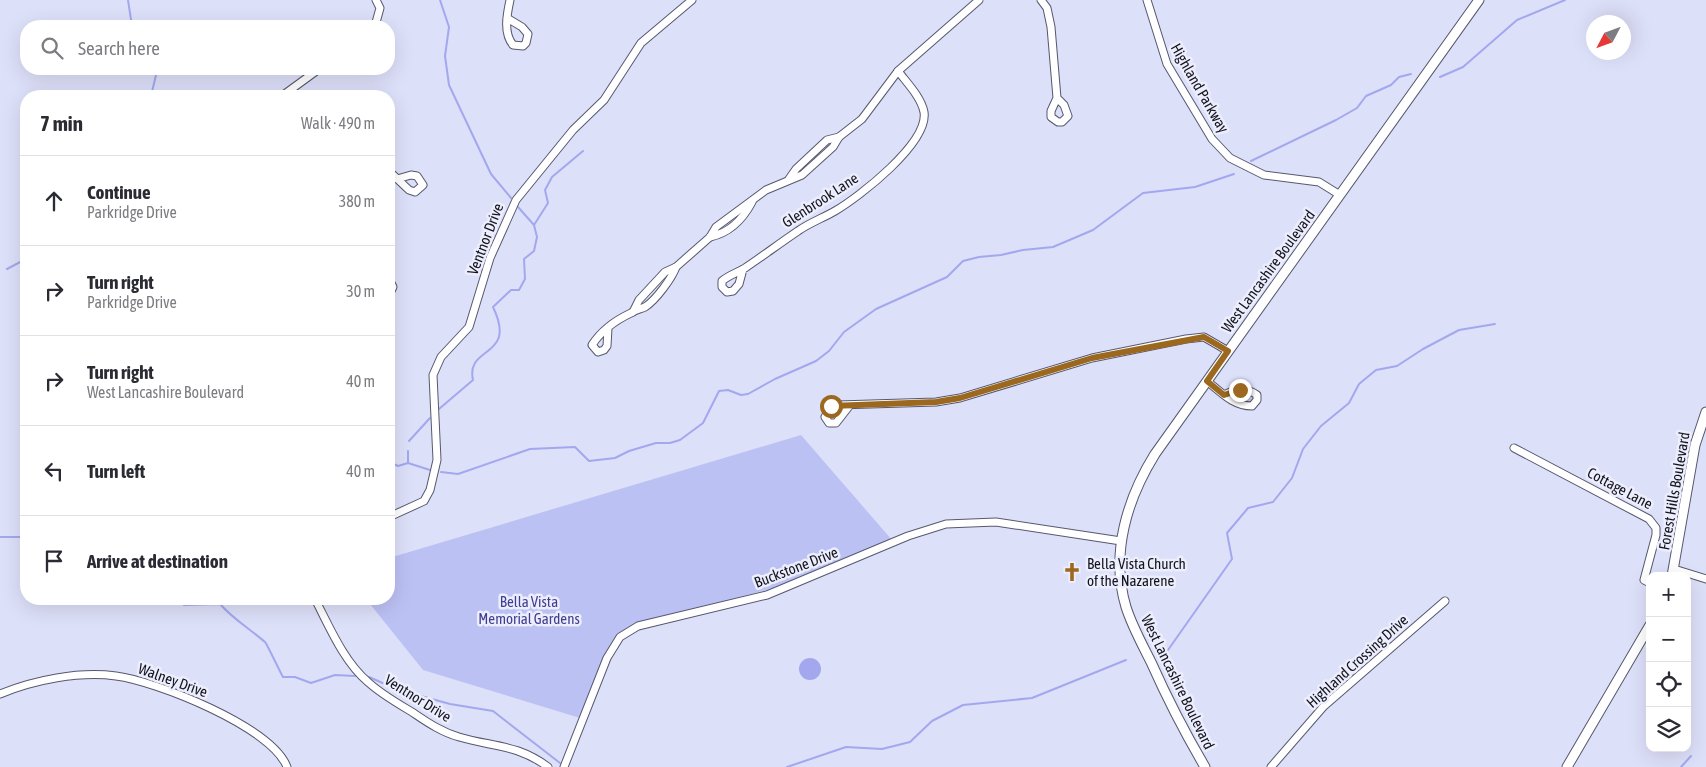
<!DOCTYPE html>
<meta charset="utf-8">
<style>
:root{--surface:#fff;--page:#f2f2f3;--text:#2b2b33;--muted:#7c7c81;--line:#e1e1e2}
body{margin:0;font-family:"Asap Condensed",sans-serif;background:var(--page);color:var(--text)}
.controls{position:absolute;right:15px;bottom:15px;display:grid;overflow:hidden;border-radius:10px;box-shadow:0 5px 20px #0002}
.controls button{width:45px;height:45px;display:grid;place-items:center;padding:0;border:0;border-bottom:1px solid var(--line);background:var(--surface);color:var(--text);font:25px sans-serif}
.compass{position:absolute;left:1586px;top:15px;width:45px;height:45px;border-radius:50%;background:var(--surface);box-shadow:0 5px 20px #0002;rotate:229deg}
.stop{position:absolute;width:15px;height:15px;margin:-11px;border:4px solid #9c681f;border-radius:50%;background:#fff}
.stop.end{background:#9c681f;border-color:#fff;box-shadow:0 1px 5px #0008}
.list{margin:0;padding:0;list-style:none}
h2{display:flex;justify-content:space-between;align-items:center;height:65px;margin:0;padding:0 20px;font-size:21px}
h2 small{font-size:16px;font-weight:400;color:var(--muted)}
.list li{display:grid;grid-template-columns:32px 1fr auto;gap:15px;align-items:center;box-sizing:border-box;height:90px;padding:0 20px;border-top:1px solid var(--line)}
.list b{display:block;font-size:19px;white-space:nowrap}
.list p{margin:0;font-size:16px;white-space:nowrap;color:var(--muted)}
.list em{font-size:16px;font-style:normal;color:var(--muted)}
.icon{flex:none;width:28px;height:28px;fill:none;stroke:currentColor;stroke-width:2;stroke-linecap:round;stroke-linejoin:round}
.map{position:relative;flex:none;width:1706px;height:767px;overflow:hidden}
.search{position:absolute;background:var(--surface);box-shadow:0 5px 20px #0002;left:20px;top:20px;width:375px;height:55px;display:flex;align-items:center;gap:12px;box-sizing:border-box;padding:0 18px;border-radius:20px;color:var(--muted);font-size:19px}
.panel{position:absolute;background:var(--surface);box-shadow:0 5px 20px #0002;left:20px;top:90px;width:375px;height:515px;border-radius:20px}
.map>svg:first-child{display:block}
.green{fill:#bcc1f4}
.water{fill:#a3a8ee}
.lines{fill:none;stroke-linecap:round;stroke-linejoin:round}
.stream{stroke:#a3a8ee;stroke-width:2}
.minor-casing{stroke:#56586e;stroke-width:9}
.major-casing{stroke:#56586e;stroke-width:11}
.minor{stroke:#fff;stroke-width:7}
.major{stroke:#fff;stroke-width:9}
.route{stroke:#9c681f;stroke-width:6}
.labels{text-anchor:middle;dominant-baseline:central;stroke-width:5;stroke-linejoin:round;paint-order:stroke}
.street-label{font-size:15px;fill:#14141d;stroke:#eceefd}
.poi-label{font-size:15px;fill:#14141d;stroke:#eceefd;text-anchor:start}
.park-label{font-size:15px;fill:#413e8f;stroke:#eceefd}
</style>
<div class="map">
<svg width="1706" height="767" viewBox="0 0 1706 767">
<rect width="100%" height="100%" fill="#dde0f9"/>
<!-- green -->
<polygon class="green" points="801,435 892,540 789,584 634,625 624,630 614,641 580,718 423,670 366,599 389,599 389,558"/>
<!-- water -->
<circle class="water" cx="810" cy="669" r="11"/>
<g class="lines">
<!-- stream -->
<g class="stream">
<polyline points="128,0 132,26"/>
<polyline points="440,0 449,27 445,56 449,85 491,174 511,198"/>
<polyline points="1440,77 1463,67 1517,20 1565,0"/>
<polyline points="151,96 156,75 152,69"/>
<polyline points="1251,161 1336,120 1357,108 1366,96 1391,85 1399,77 1411,74"/>
<polyline points="518,207 534,225"/>
<polyline points="7,269 24,260 26,250"/>
<path d="M439,409L473,380C465,345 518,359 493,307L511,290H519L525,279L524,259L534,251L537,237L534,225L548,203L545,190L552,177L583,151"/>
<polyline points="409,441 430,418"/>
<polyline points="389,462 398,466 408,463 430,470"/>
<polyline points="408,463 408,451"/>
<polyline points="441,472 458,474 530,449 575,447 589,461 615,458 629,451 656,443 670,443 680,440 703,423 719,391 728,390 741,395 748,394 775,379 816,361 829,351 844,332 876,309 947,277 963,261 979,257 1001,255 1023,250 1053,247 1093,230 1143,193 1195,187 1234,174"/>
<polyline points="0,537 26,537"/>
<path d="M176,599L184,605L220,604C233,619 250,629 265,642C267,644 279,670 283,677H295L311,683L335,675L355,676"/>
<polyline points="1168,650 1232,559 1227,533 1248,508 1273,502 1292,478 1303,449 1321,426 1349,403 1359,384 1376,370 1397,366 1423,349 1459,330 1495,324"/>
<polyline points="369,677 396,689 450,704 493,711 560,763"/>
<polyline points="787,767 846,747 882,749 910,742 932,721 963,705 1032,698 1126,660"/>
<polyline points="1681,767 1691,756"/>
</g>
<!-- minor casing -->
<g class="minor-casing">
<g id="minor">
<polyline points="1041,0 1047,8 1051,27 1057,98 1051,111 1051,117 1058,122 1062,122 1068,116 1064,105 1057,98"/>
<polyline points="1147,0 1167,64 1212,139 1230,158 1264,175 1319,182 1340,195"/>
<path d="M507,18L522,27L528,34L526,43L523,46L513,45C503,33 507,14 510,0"/>
<polyline points="375,26 380,8 376,0"/>
<polyline points="282,96 319,69"/>
<polyline points="389,171 409,190 415,192 423,185 417,176 411,175 397,179"/>
<polyline points="789,179 796,169 827,140 839,137 862,119 898,71 979,0"/>
<path d="M710,237C729,233 743,219 752,202"/>
<path d="M743,269L739,284L733,291L727,292L722,287V281C729,275 737,273 745,268C763,256 780,243 798,231C809,223 823,218 835,211C859,197 929,143 924,112C921,97 907,83 898,71"/>
<polyline points="389,279 393,287 389,295"/>
<polyline points="633,312 639,300 665,272 676,267 710,237 716,227 766,190 802,175 833,147 839,137"/>
<path d="M608,328L607,346L604,350L598,352L592,345C601,331 616,320 631,313C635,310 641,309 645,307C656,300 672,278 676,267"/>
<path d="M1207,381C1221,392 1233,406 1252,406L1257,400V395C1246,387 1236,389 1224,395"/>
<polyline points="850,405 836,423 829,423 825,417 831,406 838,405 936,402 960,398 1092,358 1186,339 1204,337 1228,351"/>
<polyline points="1514,448 1649,519 1656,528 1656,535 1644,580 1650,583"/>
<polyline points="389,517 424,501 430,490 437,460 433,375 441,357 469,327 490,258 516,200 573,130 604,100 641,43 692,0"/>
<polyline points="1674,569 1706,579"/>
<path d="M315,599C329,626 344,662 368,682C381,694 397,703 412,712C427,722 441,732 459,737C493,747 517,744 548,767"/>
<path d="M0,694C34,680 79,671 116,676C156,681 272,727 287,767"/>
<polyline points="564,767 607,658 620,637 638,626 767,595 908,536 946,524 996,522 1121,541"/>
<polyline points="1271,767 1324,706 1445,601"/>
</g>
</g>
<!-- major casing -->
<g class="major-casing">
<g id="major">
<polyline points="1672,576 1695,445 1706,412"/>
<path d="M1205,767C1185,733 1167,698 1151,662C1142,644 1132,626 1126,607C1110,554 1127,499 1155,454L1479,0"/>
<polyline points="1567,767 1650,625"/>
</g>
</g>
<!-- minor -->
<use href="#minor" class="minor"/>
<!-- major -->
<use href="#major" class="major"/>
</g>
<g class="lines">
<!-- route -->
<polyline class="route" points="831,406 936,402 960,398 1092,358 1204,337 1228,351 1207,381 1224,395 1240,390"/>
</g>
<!-- icons -->
<defs>
<g id="church-bare" transform="scale(1.5)"><path d="M-1.2-6h2.4v3.5h3.3v2.4h-3.3V6h-2.4V-.1h-3.3v-2.4h3.3Z" fill="#9c681f" stroke="#eceefd" stroke-width="2.5" paint-order="stroke"/></g>
</defs>
<g fill-rule="evenodd">
<use href="#church-bare" x="1072" y="572"/>
</g>
<g class="labels">
<!-- street labels -->
<g class="street-label">
<text transform="translate(1200 88) rotate(60)">Highland Parkway</text>
<text transform="translate(820 200) rotate(-33)">Glenbrook Lane</text>
<text transform="translate(485 239) rotate(-69)">Ventnor Drive</text>
<text transform="translate(1268 271) rotate(-54)">West Lancashire Boulevard</text>
<text transform="translate(1620 488) rotate(28)">Cottage Lane</text>
<text transform="translate(1674 491) rotate(-80)">Forest Hills Boulevard</text>
<text transform="translate(796 567) rotate(-21)">Buckstone Drive</text>
<text transform="translate(1357 661) rotate(-42)">Highland Crossing Drive</text>
<text transform="translate(173 680) rotate(20)">Walney Drive</text>
<text transform="translate(1178 682) rotate(64)">West Lancashire Boulevard</text>
<text transform="translate(418 698) rotate(32)">Ventnor Drive</text>
</g>
<!-- poi labels -->
<g class="poi-label">
<text x="1087" y="563">Bella Vista Church<tspan x="1087" dy="17">of the Nazarene</tspan></text>
</g>
<!-- park labels -->
<g class="park-label">
<text x="529" y="601">Bella Vista<tspan x="529" dy="17">Memorial Gardens</tspan></text>
</g>
</g>
</svg>
<div class="controls">
<button>+</button>
<button>−</button>
<button><svg class="icon" aria-label="locate" viewBox="0 0 24 24"><circle cx="12" cy="12" r="6"/><path d="M12 2v4M12 18v4M2 12h4M18 12h4"/></svg></button>
<button><svg class="icon" aria-label="layers" viewBox="0 0 24 24"><path d="M12 4l9 5-9 5-9-5zM3 14l9 5 9-5"/></svg></button>
</div>
<svg class="compass" viewBox="-18 -18 36 36"><path d="M0-13l5 13h-10z" fill="#e53935"/><path d="M0 13l5-13h-10z" fill="#7c7c81"/></svg>
<div class="stop" style="left:831px;top:406px"></div>
<div class="stop end" style="left:1240px;top:390px"></div>
<div class="search"><svg class="icon" aria-label="search" viewBox="0 0 24 24"><circle cx="10" cy="10" r="6"/><path d="M15 15l6 6"/></svg>Search here</div>
<section class="panel">
<h2>7 min<small>Walk · 490 m</small></h2>
<ul class="list">
<li><svg class="icon" aria-label="ahead" viewBox="0 0 24 24"><path d="M12 20V5M6 11l6-6 6 6"/></svg><div><b>Continue</b><p>Parkridge Drive</p></div><em>380 m</em></li>
<li><svg class="icon" aria-label="right" viewBox="0 0 24 24"><path d="M7 20v-9h11M14 6l5 5-5 5"/></svg><div><b>Turn right</b><p>Parkridge Drive</p></div><em>30 m</em></li>
<li><svg class="icon" aria-label="right" viewBox="0 0 24 24"><path d="M7 20v-9h11M14 6l5 5-5 5"/></svg><div><b>Turn right</b><p>West Lancashire Boulevard</p></div><em>40 m</em></li>
<li><svg class="icon" aria-label="left" viewBox="0 0 24 24"><path d="M17 20v-9H6M10 6l-5 5 5 5"/></svg><div><b>Turn left</b></div><em>40 m</em></li>
<li><svg class="icon" aria-label="arrive" viewBox="0 0 24 24"><path d="M6 21V4h12l-3 4 3 4H6"/></svg><div><b>Arrive at destination</b></div></li>
</ul>
</section>
</div>
